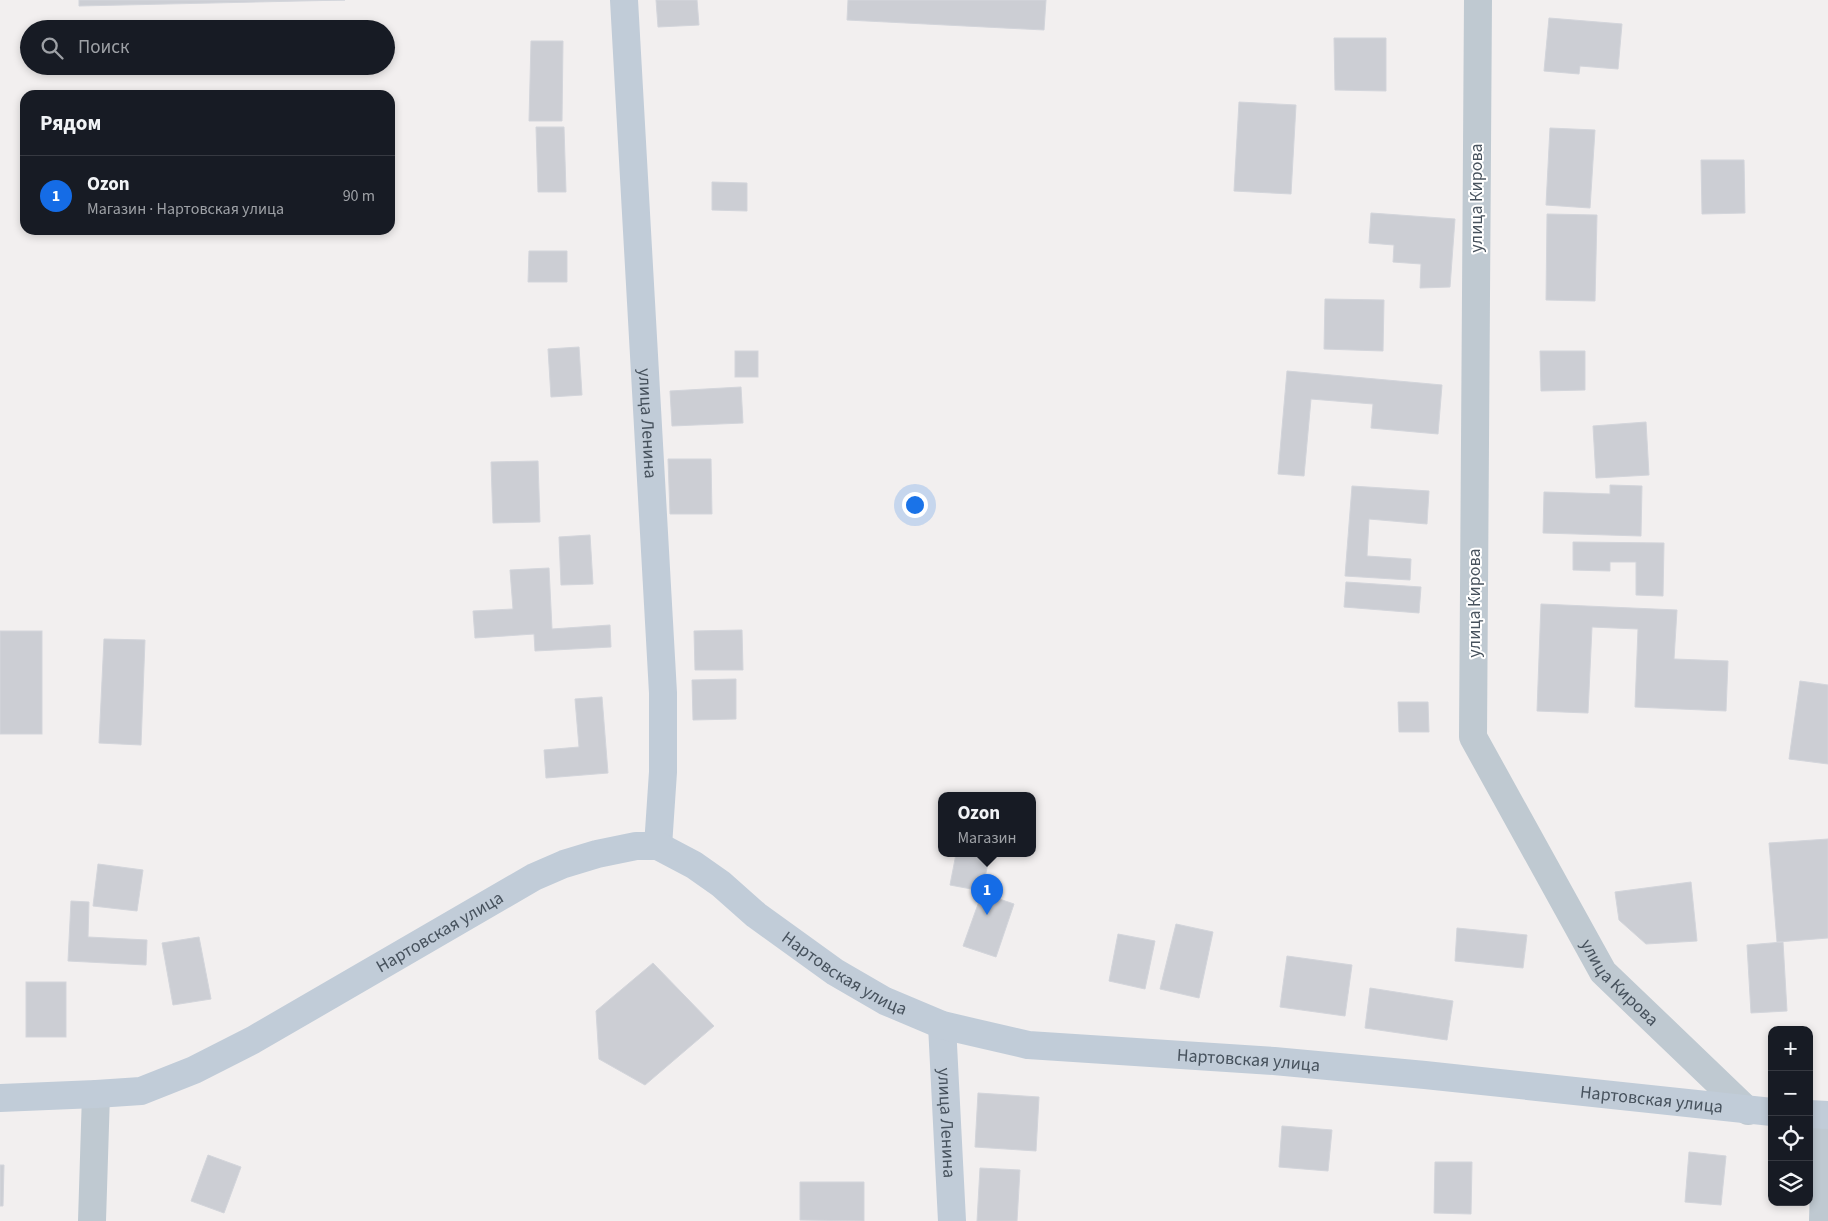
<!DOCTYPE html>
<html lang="ru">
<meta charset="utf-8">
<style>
:root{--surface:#171b24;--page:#20242c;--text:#f1f3f6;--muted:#9ea1a6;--line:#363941;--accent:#156ce6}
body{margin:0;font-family:"Source Sans 3",sans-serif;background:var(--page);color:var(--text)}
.controls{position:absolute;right:15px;bottom:15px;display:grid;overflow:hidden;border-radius:10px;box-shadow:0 2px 8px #0003}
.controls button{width:45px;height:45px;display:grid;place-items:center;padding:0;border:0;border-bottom:1px solid var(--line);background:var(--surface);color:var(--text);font:25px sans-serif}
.you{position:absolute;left:914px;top:504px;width:18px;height:18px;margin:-12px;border:4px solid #fff;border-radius:50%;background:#1a73e8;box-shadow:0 0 0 8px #1a73e833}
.badge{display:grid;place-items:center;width:32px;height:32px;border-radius:50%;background:var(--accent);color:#fff;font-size:16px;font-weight:700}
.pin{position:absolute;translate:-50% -41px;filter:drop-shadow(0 1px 2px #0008)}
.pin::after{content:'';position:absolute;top:26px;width:18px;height:15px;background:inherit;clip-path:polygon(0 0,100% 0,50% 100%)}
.popup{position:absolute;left:938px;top:792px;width:98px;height:65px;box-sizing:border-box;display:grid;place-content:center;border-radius:10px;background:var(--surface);filter:drop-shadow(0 1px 4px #0005);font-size:16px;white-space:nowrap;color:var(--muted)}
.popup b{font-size:19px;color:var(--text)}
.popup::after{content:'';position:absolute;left:50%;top:100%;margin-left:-10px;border:10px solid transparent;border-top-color:var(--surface)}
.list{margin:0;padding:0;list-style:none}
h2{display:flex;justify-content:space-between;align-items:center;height:65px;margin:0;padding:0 20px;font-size:21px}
h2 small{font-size:16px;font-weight:400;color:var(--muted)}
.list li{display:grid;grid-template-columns:32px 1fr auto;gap:15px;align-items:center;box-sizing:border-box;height:80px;padding:0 20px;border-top:1px solid var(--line)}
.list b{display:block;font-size:19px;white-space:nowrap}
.list p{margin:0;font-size:16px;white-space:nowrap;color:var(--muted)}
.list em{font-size:16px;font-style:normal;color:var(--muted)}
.icon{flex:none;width:28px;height:28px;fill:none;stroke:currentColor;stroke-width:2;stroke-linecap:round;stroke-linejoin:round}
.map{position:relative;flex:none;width:1828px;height:1221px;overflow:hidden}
.search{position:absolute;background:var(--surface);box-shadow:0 2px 8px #0003;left:20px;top:20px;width:375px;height:55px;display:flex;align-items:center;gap:12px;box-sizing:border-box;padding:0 18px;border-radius:28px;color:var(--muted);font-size:19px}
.panel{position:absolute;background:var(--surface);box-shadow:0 2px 8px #0003;left:20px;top:90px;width:375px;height:145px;border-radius:15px}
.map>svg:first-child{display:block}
.building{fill:#ccced4;stroke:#d3d5db}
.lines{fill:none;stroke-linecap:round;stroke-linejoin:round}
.street{stroke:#bfc9d1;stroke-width:28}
.secondary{stroke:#c1ccd8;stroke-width:28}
.labels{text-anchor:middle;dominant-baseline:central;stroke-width:4;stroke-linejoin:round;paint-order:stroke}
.street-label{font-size:18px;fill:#47525d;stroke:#fff}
</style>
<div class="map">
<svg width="1828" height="1221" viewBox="0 0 1828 1221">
<rect width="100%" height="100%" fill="#f2efef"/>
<!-- building -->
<g class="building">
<polygon points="79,0 345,0 79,6"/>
<polygon points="656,0 697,0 699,25 658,27"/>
<polygon points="848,0 1046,0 1044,30 847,20"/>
<polygon points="1549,18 1622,24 1618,69 1580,66 1579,74 1544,71"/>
<polygon points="1334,38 1386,38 1386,91 1335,90"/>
<polygon points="531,41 563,41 562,121 529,121"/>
<polygon points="1239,102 1296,105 1291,194 1234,191"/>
<polygon points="536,127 564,127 566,192 538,192"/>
<polygon points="1550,128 1595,130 1590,208 1546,205"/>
<polygon points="1701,160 1744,160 1745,213 1702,214"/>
<polygon points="712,182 747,183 747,211 712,210"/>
<polygon points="1371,213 1455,219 1450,287 1420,288 1421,264 1393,262 1394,245 1369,243"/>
<polygon points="1547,214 1597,215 1595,301 1546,300"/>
<polygon points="529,251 567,251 567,282 528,282"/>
<polygon points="1325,299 1384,300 1383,351 1324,349"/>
<polygon points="579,347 582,395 551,397 548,349"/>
<rect x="735" y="351" width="23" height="26"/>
<polygon points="1540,351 1585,351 1585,390 1541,391"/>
<polygon points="1287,371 1442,385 1438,434 1371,428 1373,404 1311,399 1304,476 1278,474"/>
<polygon points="741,387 743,423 672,426 670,391"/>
<polygon points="1646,422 1649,475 1596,478 1593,426"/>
<polygon points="668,459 711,459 712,514 670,514"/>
<polygon points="538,461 540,522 493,523 491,462"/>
<polygon points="1610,485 1642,486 1641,536 1543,533 1544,492 1610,494"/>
<polygon points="1352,486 1429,491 1427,524 1369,519 1367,556 1411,559 1410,580 1345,576"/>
<polygon points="590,535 593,584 561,585 559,537"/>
<polygon points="1573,542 1664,543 1663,596 1636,595 1636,562 1610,562 1610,571 1573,570"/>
<polygon points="549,568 552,629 610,625 611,647 535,651 534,634 475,638 473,611 513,609 510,570"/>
<polygon points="1346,582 1421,587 1419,613 1344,607"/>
<polygon points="1541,604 1677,610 1674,659 1728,661 1726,711 1635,707 1638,629 1592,627 1588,713 1537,711"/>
<polygon points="742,630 743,670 695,670 694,631"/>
<rect x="0" y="631" width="42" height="103"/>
<polygon points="104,639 145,640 141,745 99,743"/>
<polygon points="736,679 736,719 693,720 692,680"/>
<polygon points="1800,681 1828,685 1828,764 1789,759"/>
<polygon points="602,697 608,773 546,778 544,750 579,747 575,699"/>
<polygon points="1398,702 1428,702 1429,732 1399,732"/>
<polygon points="1828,839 1828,938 1777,942 1769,843"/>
<polygon points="956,854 990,854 982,891 950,885"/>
<polygon points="98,864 143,870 137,911 93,906"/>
<polygon points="1691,882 1697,941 1646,944 1619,920 1615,892"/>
<polygon points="982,893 1014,904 996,957 963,946"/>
<polygon points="71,901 89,902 88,937 147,940 146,965 68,961"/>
<polygon points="1176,924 1213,932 1199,998 1160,989"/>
<polygon points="1457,928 1527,935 1523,968 1455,961"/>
<polygon points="1118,934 1155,941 1145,989 1109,981"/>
<polygon points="199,937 211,999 173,1005 162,943"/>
<polygon points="1783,942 1787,1011 1751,1013 1747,945"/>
<polygon points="1287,956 1352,965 1345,1016 1280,1007"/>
<polygon points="653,963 714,1026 645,1085 599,1059 596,1011"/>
<rect x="26" y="982" width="40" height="55"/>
<polygon points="1370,988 1453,1001 1447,1040 1365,1028"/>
<polygon points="978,1093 1039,1097 1036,1151 975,1147"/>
<polygon points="1282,1126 1332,1130 1328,1171 1279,1167"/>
<polygon points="1689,1152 1726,1156 1721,1205 1685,1202"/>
<polygon points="208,1155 241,1167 224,1213 191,1201"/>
<polygon points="1435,1162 1472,1162 1471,1214 1434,1213"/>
<polygon points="0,1165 4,1165 3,1206 0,1206"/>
<polygon points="980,1168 1020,1170 1017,1221 977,1221"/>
<polygon points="800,1182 864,1182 864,1221 800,1220"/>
</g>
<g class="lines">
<!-- street -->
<g class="street">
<path id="s1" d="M1478,0L1473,737L1603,972L1748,1111"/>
<polyline points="92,1221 96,1094"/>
<polyline points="1823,1221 1826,1115"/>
</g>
<!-- secondary -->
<g class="secondary">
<path id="s2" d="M624,0L663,693V772L658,846"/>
<path id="s3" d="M942,1025L952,1221"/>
<path id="s4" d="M0,1098L96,1094L141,1091L194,1070L253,1040L534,877L564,864L597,854L636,846H658L694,865L721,884L756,915L835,972L885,1001L942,1025L1028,1045L1274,1061L1425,1075L1772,1112"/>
<polyline points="1809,1114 1828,1115"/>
</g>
</g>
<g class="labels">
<!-- street labels -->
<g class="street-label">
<text transform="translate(1476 198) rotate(-90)">улица Кирова</text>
<text stroke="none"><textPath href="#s2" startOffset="424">улица Ленина</textPath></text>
<text transform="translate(1474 603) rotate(-90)">улица Кирова</text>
<text stroke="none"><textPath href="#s4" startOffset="480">Нартовская улица</textPath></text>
<text stroke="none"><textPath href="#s4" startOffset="945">Нартовская улица</textPath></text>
<text stroke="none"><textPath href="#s1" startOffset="1024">улица Кирова</textPath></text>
<text stroke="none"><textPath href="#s4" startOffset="1365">Нартовская улица</textPath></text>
<text stroke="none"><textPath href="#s4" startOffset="1770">Нартовская улица</textPath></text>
<text stroke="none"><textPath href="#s3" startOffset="98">улица Ленина</textPath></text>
</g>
</g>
</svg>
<div class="controls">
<button>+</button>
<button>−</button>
<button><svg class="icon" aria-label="locate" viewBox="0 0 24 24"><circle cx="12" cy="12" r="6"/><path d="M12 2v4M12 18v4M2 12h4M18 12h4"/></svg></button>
<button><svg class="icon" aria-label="layers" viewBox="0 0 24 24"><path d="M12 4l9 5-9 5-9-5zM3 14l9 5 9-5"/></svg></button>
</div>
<div class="you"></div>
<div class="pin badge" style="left:987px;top:915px">1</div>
<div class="popup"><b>Ozon</b>Магазин</div>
<div class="search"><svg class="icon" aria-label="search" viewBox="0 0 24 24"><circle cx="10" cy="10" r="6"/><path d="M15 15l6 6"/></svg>Поиск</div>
<section class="panel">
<h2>Рядом<small></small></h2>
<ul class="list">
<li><span class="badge">1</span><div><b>Ozon</b><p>Магазин · Нартовская улица</p></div><em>90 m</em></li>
</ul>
</section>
</div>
